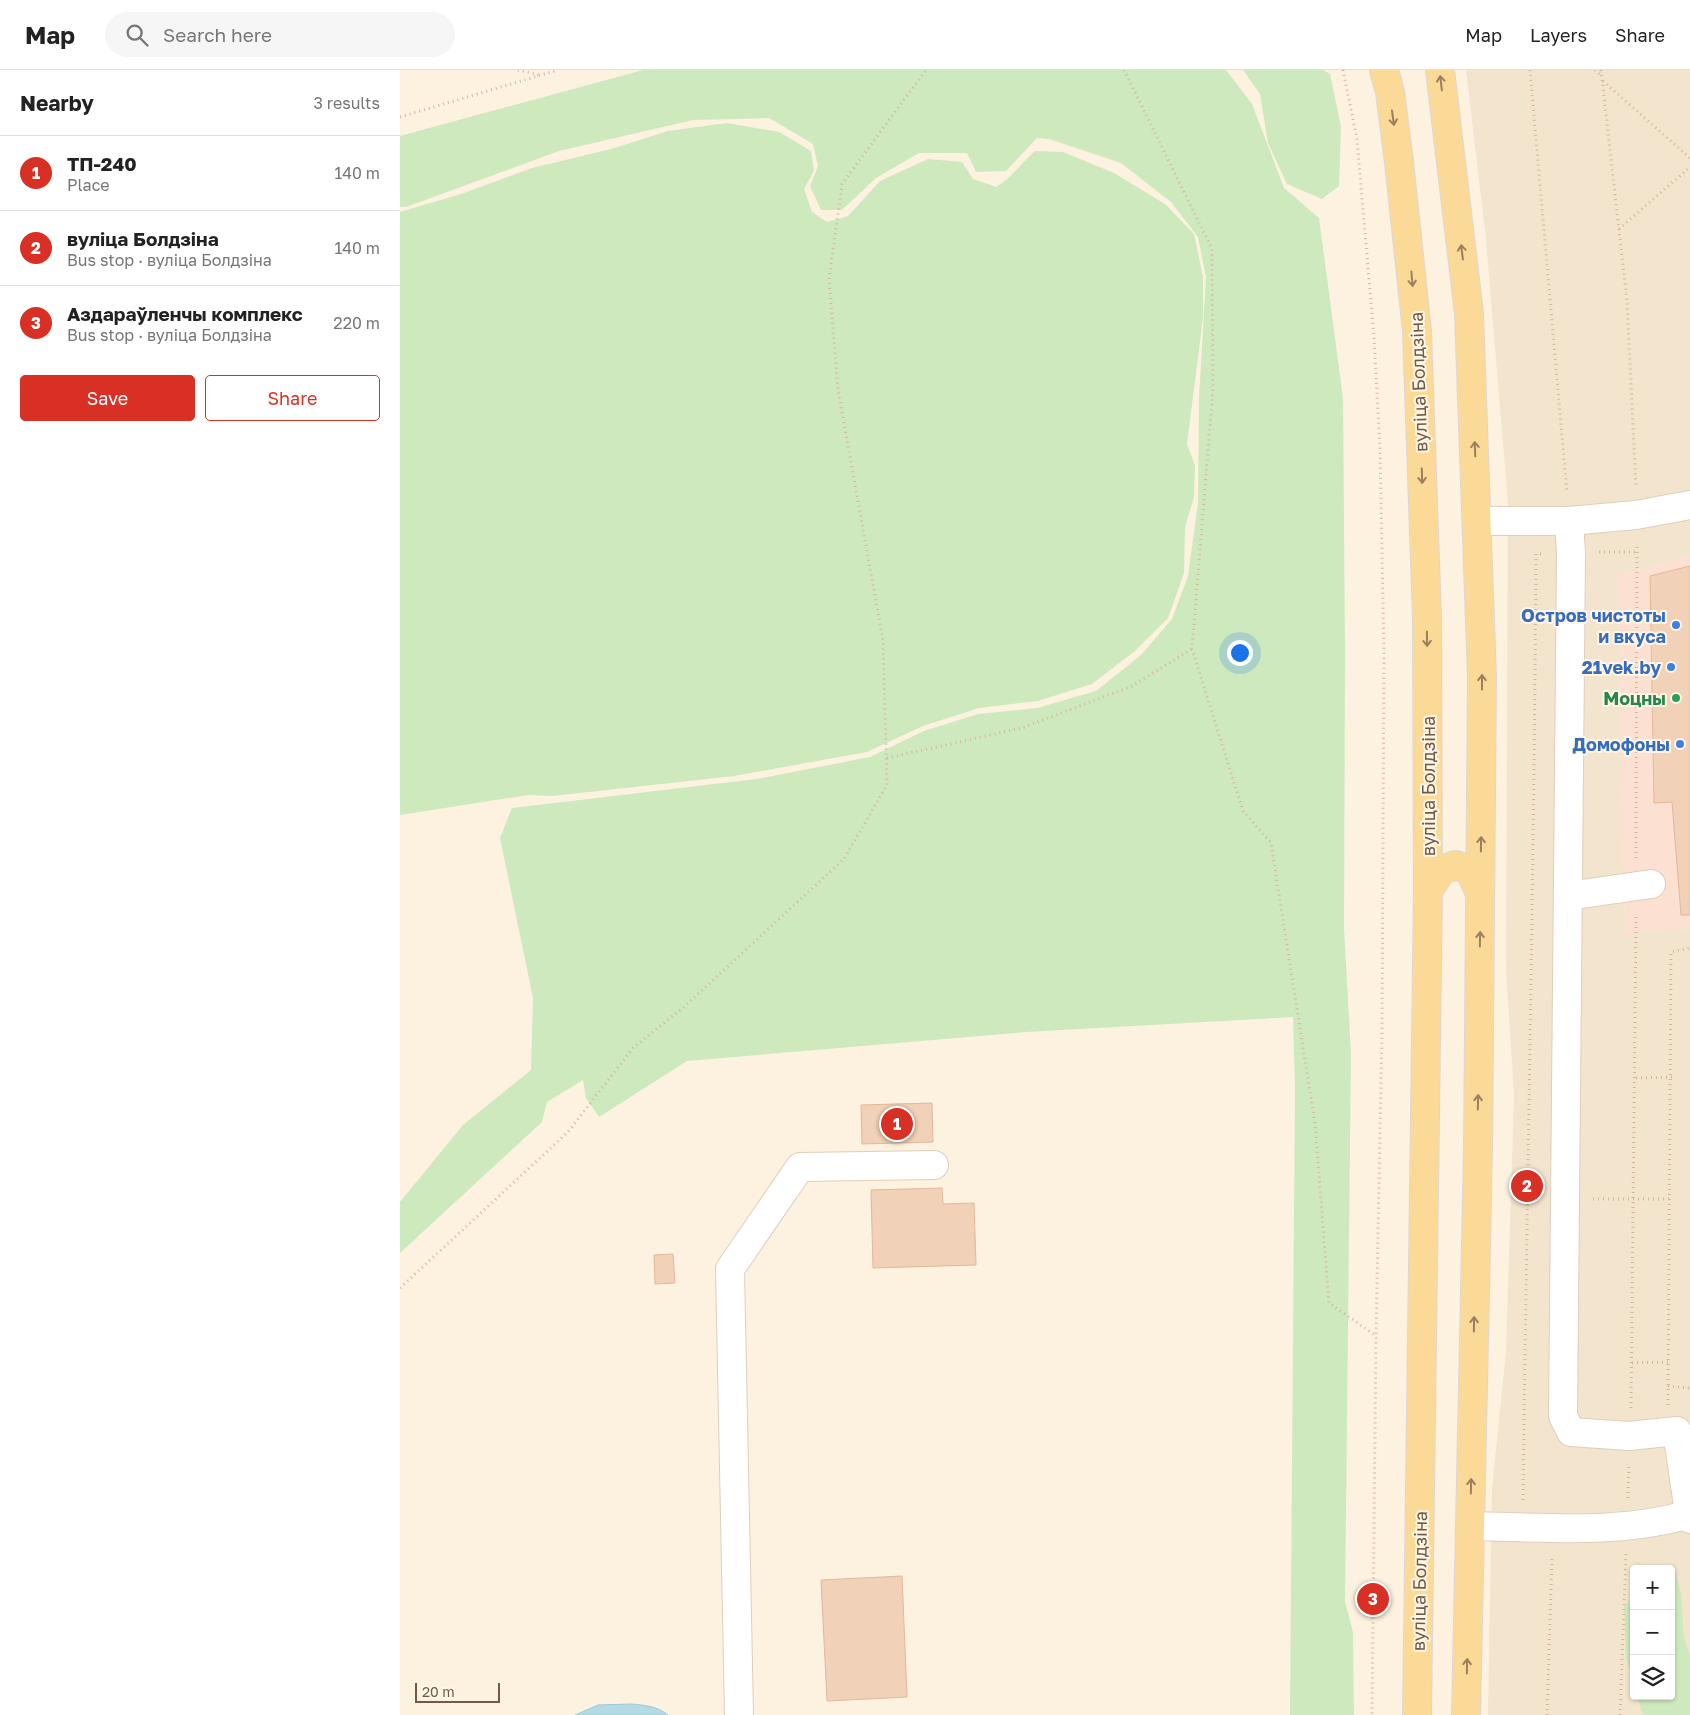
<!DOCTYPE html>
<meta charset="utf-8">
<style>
:root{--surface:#fff;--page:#f6f6f6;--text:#222;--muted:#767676;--line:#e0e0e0;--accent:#d93025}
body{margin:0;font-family:"Golos Text",sans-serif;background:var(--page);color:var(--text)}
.controls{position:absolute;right:15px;bottom:15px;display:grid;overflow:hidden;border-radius:5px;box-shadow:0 1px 4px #0004}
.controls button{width:45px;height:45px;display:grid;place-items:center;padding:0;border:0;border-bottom:1px solid var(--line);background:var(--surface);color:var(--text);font:25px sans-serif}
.scale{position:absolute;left:15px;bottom:12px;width:85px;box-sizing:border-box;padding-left:5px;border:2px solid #725847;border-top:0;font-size:14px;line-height:18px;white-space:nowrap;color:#725847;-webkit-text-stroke:4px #fff6e5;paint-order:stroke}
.you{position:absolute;left:839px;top:582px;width:18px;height:18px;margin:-12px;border:4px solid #fff;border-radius:50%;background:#1a73e8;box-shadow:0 0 0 8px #1a73e833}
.badge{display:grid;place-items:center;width:32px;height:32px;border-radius:50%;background:var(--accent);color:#fff;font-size:16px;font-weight:700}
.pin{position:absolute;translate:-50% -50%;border:2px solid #fff;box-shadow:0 1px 5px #0006}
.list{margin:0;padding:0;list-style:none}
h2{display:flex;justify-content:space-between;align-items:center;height:65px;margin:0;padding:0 20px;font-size:21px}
h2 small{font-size:16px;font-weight:400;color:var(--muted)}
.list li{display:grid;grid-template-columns:32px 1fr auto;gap:15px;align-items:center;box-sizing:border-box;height:75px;padding:0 20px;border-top:1px solid var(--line)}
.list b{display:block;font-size:19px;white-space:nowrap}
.list p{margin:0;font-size:16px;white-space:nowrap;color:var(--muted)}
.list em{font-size:16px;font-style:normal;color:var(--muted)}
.actions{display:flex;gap:10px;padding:15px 20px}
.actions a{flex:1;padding:11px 0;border:1px solid var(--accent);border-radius:5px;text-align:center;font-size:18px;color:var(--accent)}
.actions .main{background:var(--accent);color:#fff}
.icon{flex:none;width:28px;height:28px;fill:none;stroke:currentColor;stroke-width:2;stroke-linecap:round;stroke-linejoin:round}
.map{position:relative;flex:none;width:1290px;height:1645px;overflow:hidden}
header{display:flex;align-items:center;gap:30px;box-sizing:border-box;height:70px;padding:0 25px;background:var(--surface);border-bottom:1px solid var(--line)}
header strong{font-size:24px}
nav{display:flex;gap:28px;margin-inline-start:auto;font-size:18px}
.search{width:350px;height:45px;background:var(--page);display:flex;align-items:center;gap:12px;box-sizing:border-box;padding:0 18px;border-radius:28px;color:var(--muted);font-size:19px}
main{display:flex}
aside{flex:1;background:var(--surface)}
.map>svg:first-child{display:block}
.residential{fill:#f3e4ce;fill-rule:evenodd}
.commercial{fill:#fce1d3}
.green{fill:#cee9be}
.water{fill:#b4dbe5;stroke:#9bcad6}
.building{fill:#f1d1b7;stroke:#e3b898}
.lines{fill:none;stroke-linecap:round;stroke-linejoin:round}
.minor-casing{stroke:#dfcebc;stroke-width:30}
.major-casing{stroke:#ddd7d3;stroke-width:30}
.path{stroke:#d5b49b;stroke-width:3;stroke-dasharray:1 4;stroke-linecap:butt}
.minor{stroke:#fff;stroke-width:28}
.major{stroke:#fbda97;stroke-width:28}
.oneway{stroke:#9b7f5f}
.shop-dot{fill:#3f7fe0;stroke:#fff6e5;stroke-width:2}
.leisure-dot{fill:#2e9e5b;stroke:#fff6e5;stroke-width:2}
.labels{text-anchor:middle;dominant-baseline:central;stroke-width:4;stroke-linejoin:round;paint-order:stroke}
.street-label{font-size:18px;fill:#725847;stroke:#fff6e5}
.shop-label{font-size:18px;font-weight:bold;fill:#366cbe;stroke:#fff6e5;text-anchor:end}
.leisure-label{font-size:18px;font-weight:bold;fill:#27864d;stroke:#fff6e5;text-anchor:end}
</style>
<header>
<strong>Map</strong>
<div class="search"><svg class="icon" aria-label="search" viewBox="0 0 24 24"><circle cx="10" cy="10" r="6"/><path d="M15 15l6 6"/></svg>Search here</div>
<nav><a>Map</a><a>Layers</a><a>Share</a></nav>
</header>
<main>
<aside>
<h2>Nearby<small>3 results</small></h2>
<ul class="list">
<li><span class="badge">1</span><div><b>ТП-240</b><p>Place</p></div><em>140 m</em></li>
<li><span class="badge">2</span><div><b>вуліца Болдзіна</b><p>Bus stop · вуліца Болдзіна</p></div><em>140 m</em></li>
<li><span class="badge">3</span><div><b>Аздараўленчы комплекс</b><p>Bus stop · вуліца Болдзіна</p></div><em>220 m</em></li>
</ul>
<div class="actions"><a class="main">Save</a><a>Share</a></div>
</aside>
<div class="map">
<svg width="1290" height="1645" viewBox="0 0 1290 1645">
<rect width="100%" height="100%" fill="#fcf2df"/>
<!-- residential -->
<path class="residential" d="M1066,0H1290V486L1219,505L1225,861L1290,858V1645H1088L1092,1419L1106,1282L1114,1025L1106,899L1108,432L1086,169ZM1234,1499H1271V1626H1234Z"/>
<!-- commercial -->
<polygon class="commercial" points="1290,486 1290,858 1225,862 1218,505"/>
<!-- green -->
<g class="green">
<polygon points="243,0 826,0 852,34 884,118 919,148 943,328 945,583 944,859 951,983 945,1532 953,1562 954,1645 890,1645 895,1018 893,947 626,962 287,991 199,1047 186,1028 183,1010 147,1032 142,1052 0,1183 0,1132 63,1055 131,1000 133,928 100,768 112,738 357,709 470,687 524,661 578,644 637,638 696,621 741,585 772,549 788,506 798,433 799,328 806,207 798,167 771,132 721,93 649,69 637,68 606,101 576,102 567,83 519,83 476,108 442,140 421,140 410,116 418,96 413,74 369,48 293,50 159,81 6,137 0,137 0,66"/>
<polygon points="843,0 923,0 930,4 941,57 939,116 922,129 887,114 868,73 860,24"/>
<path d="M327,53L379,62L411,81L414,101L404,119L412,142L427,152L448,146L480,111L528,89L562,92L573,109L596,117C612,108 621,93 635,81L663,82L714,103L765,134L794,164L803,207V248L787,374L795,396L794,427L785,457L784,503L768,548L735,581L692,614L638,631L579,638L523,656L467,682L334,706L152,726L128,725L0,745V142L61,124L132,98L211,79L268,61Z"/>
<polygon points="1274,1494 1281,1524 1284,1568 1290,1585 1290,1645 1243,1645 1237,1626 1271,1626 1271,1499 1267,1499"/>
<polygon points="1234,1526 1234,1614 1226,1586 1224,1536"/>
</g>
<!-- water -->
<path class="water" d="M231,1634C244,1635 257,1636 268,1645H175L198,1635Z"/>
<!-- building -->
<g class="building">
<polygon points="1290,496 1290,845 1281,845 1272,732 1254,733 1250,506"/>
<polygon points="532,1033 533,1072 462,1074 461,1035"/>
<polygon points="542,1118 543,1134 574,1133 576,1195 473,1198 471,1120"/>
<polygon points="273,1184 275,1213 255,1214 254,1185"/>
<polygon points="502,1506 507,1627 427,1631 421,1510"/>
</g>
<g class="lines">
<!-- minor casing -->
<g class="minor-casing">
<g id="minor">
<polyline points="1078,451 1169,451 1236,445 1290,435"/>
<polyline points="1169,451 1171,483 1163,1346 1171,1362 1229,1366 1277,1361 1290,1449"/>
<polyline points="1168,826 1251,814"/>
<path d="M1070,1456C1142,1457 1220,1465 1290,1444"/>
<polyline points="339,1645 330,1199 400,1097 534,1095"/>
</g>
</g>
<!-- major casing -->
<g class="major-casing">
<g id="major">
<polyline points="984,0 990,22 999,92 1017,261 1027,548 1028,821 1017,1645"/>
<polyline points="1040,0 1069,243 1082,608 1078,1080 1066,1645"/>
<polyline points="1028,821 1042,800 1056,795 1070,801 1080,823"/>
</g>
</g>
<!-- path -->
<g class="path">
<polyline points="118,0 139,5"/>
<polyline points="724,0 812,179 813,319 792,579 843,741 871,773 915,1054 929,1233 975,1265"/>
<polyline points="943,0 957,69 974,267 980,379 984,586 982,962 976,1266 972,1645"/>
<polyline points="1130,0 1167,423"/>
<polyline points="1195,0 1201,5"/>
<polyline points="1201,0 1227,231 1236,418"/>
<polyline points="1203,11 1290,88"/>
<polyline points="0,47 158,0"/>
<polyline points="1219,159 1290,97"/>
<polyline points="1199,482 1238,482"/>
<polyline points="487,688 622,658 732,616 792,579"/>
<polyline points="1236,788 1237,474"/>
<polyline points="1236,1008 1272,1007"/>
<polyline points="1193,1129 1270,1129"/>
<polyline points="0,1218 168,1062 233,978 285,936 444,789 487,715 483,570 438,320 429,209 442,114 526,0"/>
<polyline points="1232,1293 1268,1292"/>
<polyline points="1268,1316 1290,1318"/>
<polyline points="1268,1335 1271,882 1290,878"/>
<polyline points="1231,1338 1236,844"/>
<polyline points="1228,1428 1229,1394"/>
<path d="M1123,1430C1127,1115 1134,799 1136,484H1143"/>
<polyline points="1147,1645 1152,1486"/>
<polyline points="1220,1645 1226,1484"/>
</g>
<!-- minor -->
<use href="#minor" class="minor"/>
<!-- major -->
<use href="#major" class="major"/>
</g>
<!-- one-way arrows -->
<defs><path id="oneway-shaft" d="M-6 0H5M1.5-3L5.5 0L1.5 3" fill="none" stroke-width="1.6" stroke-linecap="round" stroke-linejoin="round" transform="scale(1.25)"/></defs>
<g class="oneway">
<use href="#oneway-shaft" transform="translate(1041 13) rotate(-97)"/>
<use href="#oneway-shaft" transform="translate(993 48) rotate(82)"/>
<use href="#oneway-shaft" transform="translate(1062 182) rotate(-97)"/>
<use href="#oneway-shaft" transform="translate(1012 209) rotate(85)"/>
<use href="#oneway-shaft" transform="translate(1075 379) rotate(-92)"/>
<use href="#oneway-shaft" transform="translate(1022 406) rotate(88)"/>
<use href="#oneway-shaft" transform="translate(1027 569) rotate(89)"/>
<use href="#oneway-shaft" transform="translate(1082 612) rotate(-90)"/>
<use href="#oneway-shaft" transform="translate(1081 774) rotate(-89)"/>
<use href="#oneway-shaft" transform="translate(1080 869) rotate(-89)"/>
<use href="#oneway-shaft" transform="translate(1078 1032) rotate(-89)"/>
<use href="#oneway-shaft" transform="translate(1074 1254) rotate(-89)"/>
<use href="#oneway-shaft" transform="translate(1071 1416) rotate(-89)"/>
<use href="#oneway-shaft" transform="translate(1067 1596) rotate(-89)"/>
</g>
<!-- markers -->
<g class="shop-dot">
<circle cx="1276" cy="555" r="5"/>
<circle cx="1271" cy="597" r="5"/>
<circle cx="1280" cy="674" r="5"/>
</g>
<circle class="leisure-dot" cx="1276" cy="628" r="5"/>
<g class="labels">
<!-- street labels -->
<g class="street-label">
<text transform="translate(1018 312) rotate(-92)">вуліца Болдзіна</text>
<text transform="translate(1028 716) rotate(-90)">вуліца Болдзіна</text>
<text transform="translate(1019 1511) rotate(-89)">вуліца Болдзіна</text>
</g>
<!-- shop labels -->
<g class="shop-label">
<text x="1266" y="545">Остров чистоты<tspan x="1266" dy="21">и вкуса</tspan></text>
<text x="1261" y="597">21vek.by</text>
<text x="1270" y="674">Домофоны</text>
</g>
<!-- leisure labels -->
<g class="leisure-label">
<text x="1266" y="628">Моцны</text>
</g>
</g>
</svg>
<div class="controls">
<button>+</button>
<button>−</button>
<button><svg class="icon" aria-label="layers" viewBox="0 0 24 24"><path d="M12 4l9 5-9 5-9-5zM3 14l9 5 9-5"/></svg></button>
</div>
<div class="scale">20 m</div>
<div class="you"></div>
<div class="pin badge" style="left:497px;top:1054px">1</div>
<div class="pin badge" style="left:1127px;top:1116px">2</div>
<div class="pin badge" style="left:973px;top:1529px">3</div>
</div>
</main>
